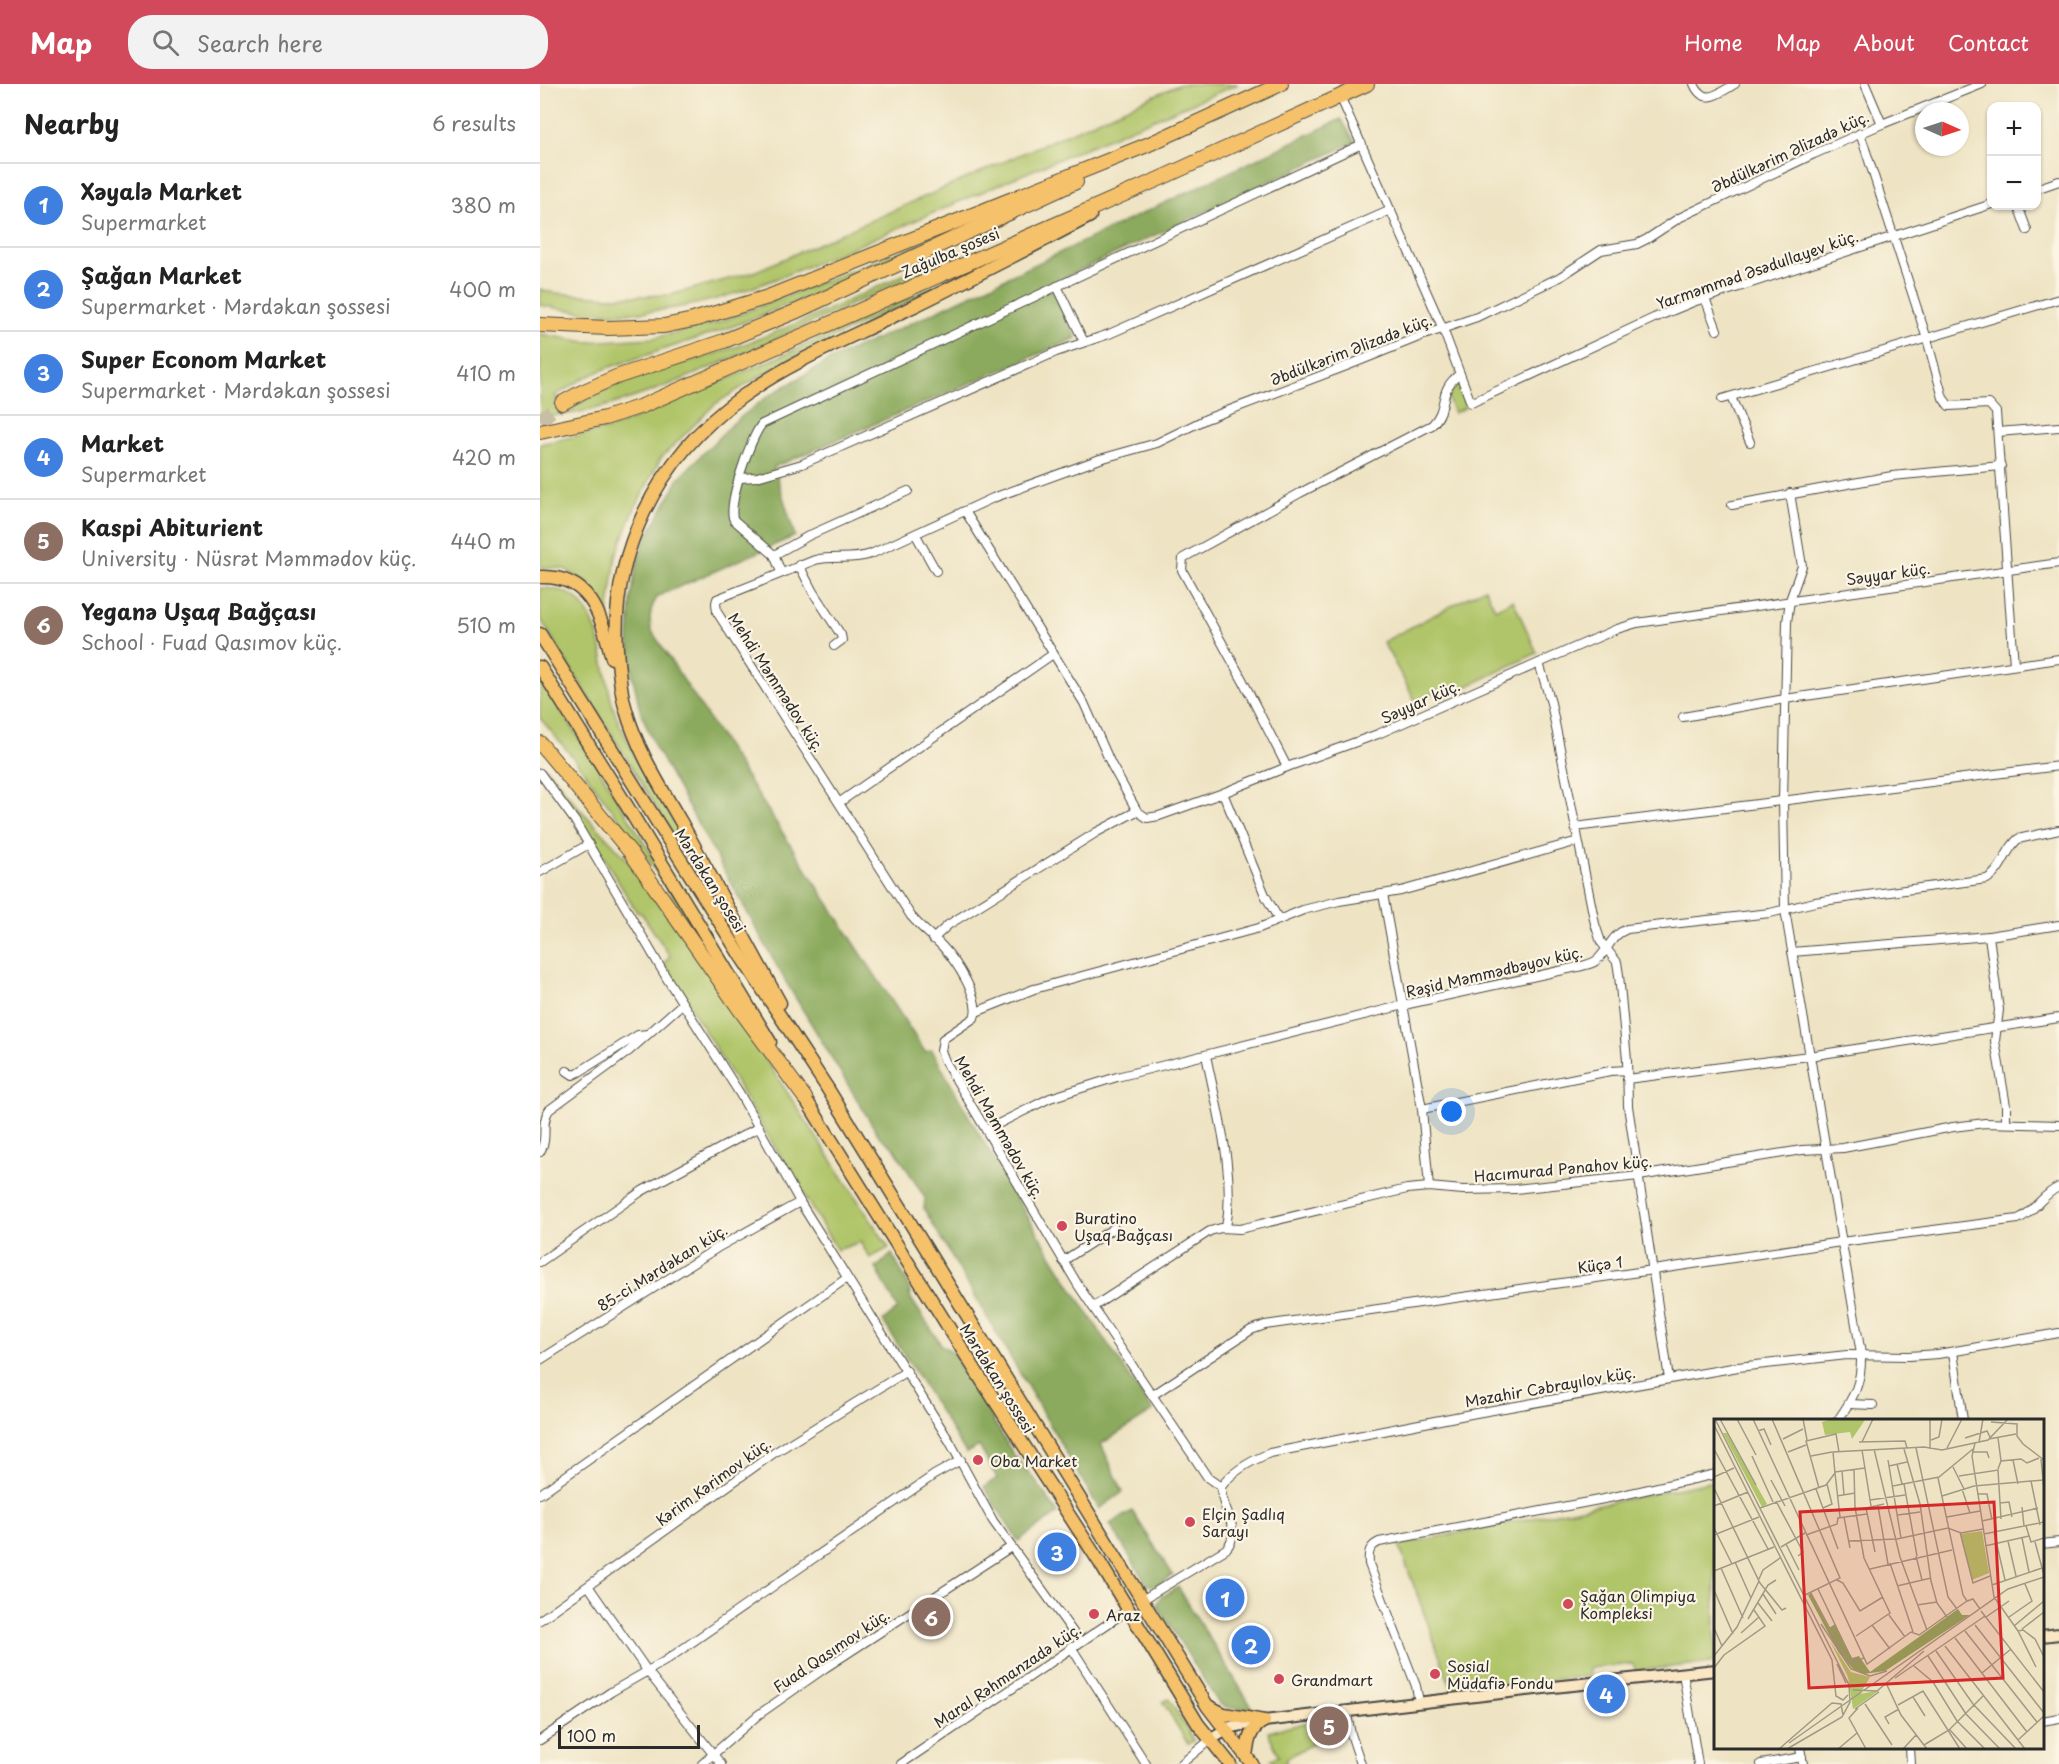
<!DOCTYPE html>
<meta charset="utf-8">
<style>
:root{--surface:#fff;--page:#f2f2f2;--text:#222;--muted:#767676;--line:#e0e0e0;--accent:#d1495b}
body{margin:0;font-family:"Playpen Sans",sans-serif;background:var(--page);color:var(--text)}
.controls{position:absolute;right:18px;top:18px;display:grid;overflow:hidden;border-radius:12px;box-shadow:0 2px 4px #0004}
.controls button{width:54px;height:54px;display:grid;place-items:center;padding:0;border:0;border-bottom:2px solid var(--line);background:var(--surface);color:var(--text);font:30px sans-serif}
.compass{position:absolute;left:1375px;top:18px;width:54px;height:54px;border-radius:50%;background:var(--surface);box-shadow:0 2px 4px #0004;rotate:93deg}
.scale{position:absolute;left:18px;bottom:15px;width:142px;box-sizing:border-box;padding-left:6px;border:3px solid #2b2b2b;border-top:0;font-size:16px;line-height:21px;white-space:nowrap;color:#2b2b2b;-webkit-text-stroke:4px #fcf5e5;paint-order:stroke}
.you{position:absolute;left:912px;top:1028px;width:21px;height:21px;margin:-15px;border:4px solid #fff;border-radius:50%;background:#1a73e8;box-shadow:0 0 0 9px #1a73e833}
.badge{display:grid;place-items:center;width:39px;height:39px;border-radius:50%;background:var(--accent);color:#fff;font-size:20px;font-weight:700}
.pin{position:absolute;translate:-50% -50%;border:3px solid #fff;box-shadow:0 2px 6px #0006}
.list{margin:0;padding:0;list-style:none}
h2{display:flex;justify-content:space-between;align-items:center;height:78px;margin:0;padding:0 24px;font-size:26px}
h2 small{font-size:20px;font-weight:400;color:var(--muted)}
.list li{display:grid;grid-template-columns:39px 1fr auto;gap:18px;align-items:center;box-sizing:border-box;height:84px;padding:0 24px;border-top:2px solid var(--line)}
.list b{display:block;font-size:22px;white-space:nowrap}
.list p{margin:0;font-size:20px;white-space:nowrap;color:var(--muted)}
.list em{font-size:20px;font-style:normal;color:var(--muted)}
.icon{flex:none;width:33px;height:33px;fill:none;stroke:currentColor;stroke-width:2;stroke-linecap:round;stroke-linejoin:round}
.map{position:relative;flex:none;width:1519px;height:1680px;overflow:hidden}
header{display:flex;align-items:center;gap:36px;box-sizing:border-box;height:84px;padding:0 30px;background:var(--accent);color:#fff}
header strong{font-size:28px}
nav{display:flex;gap:33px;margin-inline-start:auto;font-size:21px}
.search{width:420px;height:54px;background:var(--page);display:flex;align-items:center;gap:15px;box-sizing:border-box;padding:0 21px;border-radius:24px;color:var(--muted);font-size:22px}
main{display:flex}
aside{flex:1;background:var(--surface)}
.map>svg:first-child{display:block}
.green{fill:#b0c569;stroke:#6e784a;stroke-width:1.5}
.forest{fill:#8caa5d;stroke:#5c6a44;stroke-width:1.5}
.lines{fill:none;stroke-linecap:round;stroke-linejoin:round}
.highway-tunnel{stroke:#c7bea5;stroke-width:14;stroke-dasharray:14 7;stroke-linecap:butt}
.street-casing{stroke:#484742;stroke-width:10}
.secondary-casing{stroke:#484742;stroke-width:14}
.primary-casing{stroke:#484742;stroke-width:15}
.highway-casing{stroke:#484742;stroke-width:16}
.street{stroke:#fff;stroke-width:8}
.secondary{stroke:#fbe6c4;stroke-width:10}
.primary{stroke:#f5c16b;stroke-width:12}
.highway{stroke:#f5c16b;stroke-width:14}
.poi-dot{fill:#d1495b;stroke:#fcf5e5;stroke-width:2}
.labels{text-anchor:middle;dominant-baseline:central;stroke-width:4.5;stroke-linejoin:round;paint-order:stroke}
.street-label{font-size:15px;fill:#2b2b2b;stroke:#fcf5e5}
.poi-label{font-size:15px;fill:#2b2b2b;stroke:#fcf5e5;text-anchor:start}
.inset-road{fill:none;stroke:#a09986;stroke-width:1.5}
.view{fill:#d62828;fill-opacity:0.15;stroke:#d62828;stroke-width:3}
.inset-edge{fill:none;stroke:#2b2b2b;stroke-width:3}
</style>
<header>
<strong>Map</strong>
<div class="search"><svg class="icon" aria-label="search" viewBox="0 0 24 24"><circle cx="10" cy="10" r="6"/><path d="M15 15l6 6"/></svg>Search here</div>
<nav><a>Home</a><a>Map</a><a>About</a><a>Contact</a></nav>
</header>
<main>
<aside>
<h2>Nearby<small>6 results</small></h2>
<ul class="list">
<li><span class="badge" style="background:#3f7fe0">1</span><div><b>Xəyalə Market</b><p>Supermarket</p></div><em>380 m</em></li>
<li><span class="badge" style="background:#3f7fe0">2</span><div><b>Şağan Market</b><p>Supermarket · Mərdəkan şossesi</p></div><em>400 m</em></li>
<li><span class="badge" style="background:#3f7fe0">3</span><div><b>Super Econom Market</b><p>Supermarket · Mərdəkan şossesi</p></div><em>410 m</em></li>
<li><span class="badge" style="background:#3f7fe0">4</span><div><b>Market</b><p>Supermarket</p></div><em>420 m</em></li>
<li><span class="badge" style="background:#8d6e63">5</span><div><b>Kaspi Abiturient</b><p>University · Nüsrət Məmmədov küç.</p></div><em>440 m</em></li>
<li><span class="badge" style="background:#8d6e63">6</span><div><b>Yeganə Uşaq Bağçası</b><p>School · Fuad Qasımov küç.</p></div><em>510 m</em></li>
</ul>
</aside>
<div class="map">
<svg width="1519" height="1680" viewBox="0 0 1519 1680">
<rect width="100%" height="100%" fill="#fcf5e5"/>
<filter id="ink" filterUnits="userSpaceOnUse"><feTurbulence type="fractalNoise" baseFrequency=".0167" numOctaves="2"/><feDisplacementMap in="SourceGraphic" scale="12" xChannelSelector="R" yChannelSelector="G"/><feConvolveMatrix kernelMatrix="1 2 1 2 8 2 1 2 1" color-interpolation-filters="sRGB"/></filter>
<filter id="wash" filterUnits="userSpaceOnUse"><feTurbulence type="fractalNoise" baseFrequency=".008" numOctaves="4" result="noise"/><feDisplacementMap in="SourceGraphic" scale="24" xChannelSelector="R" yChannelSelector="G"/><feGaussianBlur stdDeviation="1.35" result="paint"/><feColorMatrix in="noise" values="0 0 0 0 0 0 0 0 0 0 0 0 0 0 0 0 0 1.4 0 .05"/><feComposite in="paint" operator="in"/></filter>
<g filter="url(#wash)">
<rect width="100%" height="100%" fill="#eee3c3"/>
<!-- green -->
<g class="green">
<path d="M640,0H698C612,36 527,71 442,108C383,133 325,159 266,183C226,199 183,216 140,223C95,231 45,231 0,221V205L14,209L71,213L130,211L214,188Z"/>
<path d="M395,154V157L269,212L186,245L67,284L44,294L15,312L26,330C70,291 157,279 213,257C283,230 350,197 418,165L420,170C354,201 287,232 221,261C165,286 109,312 50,326C33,330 17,331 0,334V250L46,258L113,254L177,239Z"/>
<polygon points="394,202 396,204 243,278 175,320 121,374 94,426 76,472 68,530 51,502 25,485 0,483 0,360 72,344 241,272"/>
<polygon points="918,299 926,323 914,329 908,314 913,301"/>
<path d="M0,504C17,504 35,509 44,523C65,552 63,590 73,623C78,639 86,654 94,669C120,720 158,768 177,822L0,534Z"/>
<polygon points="945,504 955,525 973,516 997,569 905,613 900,606 876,618 843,558"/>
<polygon points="0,594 58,683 163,855 159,854 104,769 36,677 0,634"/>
<polygon points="6,684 41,726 85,773 116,814 179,904 349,1164 330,1174 320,1158 297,1166 124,879 130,872 102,830 96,827 63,772 3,687"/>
<polygon points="1175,1397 1175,1578 1096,1587 1093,1580 1049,1584 1049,1592 912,1606 859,1461"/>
<polygon points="629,1615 654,1657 648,1660 623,1618"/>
<polygon points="773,1637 777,1657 745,1675 747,1680 735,1680 731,1675 739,1672 728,1648"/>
</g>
<!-- forest -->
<g class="forest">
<path d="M801,35L815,58L510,200L536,254L234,383L255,452L118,512C110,524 109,532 111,546L385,968L392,966C460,1090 533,1211 613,1327L561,1360L583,1408L559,1425L384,1125L385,1114L354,1064L339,1052L246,898L115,663L100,626L92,589L89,556L91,515L96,483L104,458L140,393L192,340L228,312L290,276L378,236Z"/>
<polygon points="352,1170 368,1200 371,1215 402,1262 412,1267 473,1370 495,1396 518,1429 478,1457 444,1403 457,1394 439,1362 426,1369 343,1237 358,1225 336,1184"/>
<polygon points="592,1427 633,1491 616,1502 607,1501 570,1440"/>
<polygon points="638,1503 713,1625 689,1624 679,1620 617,1521 620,1514"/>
</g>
</g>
<g filter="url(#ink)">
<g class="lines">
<!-- highway-tunnel -->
<polyline class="highway-tunnel" points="0,336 22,319"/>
<!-- street casing -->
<g class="street-casing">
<g id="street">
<path d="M1154,0C1164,23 1179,9 1195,0"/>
<polyline points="1325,0 1342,40"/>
<polyline points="800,12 903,245 931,319 1114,234 1153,218 1452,120"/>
<polyline points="1320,49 1387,255 1403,314 1409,322 1449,320 1456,328 1474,581"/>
<polyline points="1496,105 1519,97"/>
<polyline points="1478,122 1487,146"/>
<polyline points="517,202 544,258"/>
<polyline points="1165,214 1177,246"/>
<polyline points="1191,313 1210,358"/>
<polyline points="1182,315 1519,215"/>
<polyline points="1458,348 1519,343"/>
<polyline points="200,394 217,393 262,380 516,268 569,250 851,126"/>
<path d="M1250,409L1262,482L1250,516L1247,538L1243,716L1245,826L1321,1270C1322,1299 1314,1313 1298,1336"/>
<polyline points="1192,421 1352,392 1461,382"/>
<polyline points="425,427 544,619 571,680 597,727 607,734 619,732 683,709 747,683 838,650 999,579 1077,545 1097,539 1519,479"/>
<polyline points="376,451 396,487"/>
<polyline points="234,471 270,451 368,407"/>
<polyline points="259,481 273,508 301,551 302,556 294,562"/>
<path d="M241,488L234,471L194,436C186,423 211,352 222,340L822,60"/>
<polyline points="999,579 1011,619 1055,840 1061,858 1077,878 1079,891 1087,976 1088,1022 1129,1295"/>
<polyline points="1143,633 1245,615 1519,575"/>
<path d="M747,683L703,597L642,486L643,474L760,409L892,341C910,323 896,307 920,290"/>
<polyline points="0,689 35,737 126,893 200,1010 260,1118 410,1358 453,1437 540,1558"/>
<polyline points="683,709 725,811 739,836"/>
<polyline points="300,718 513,570"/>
<polyline points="1035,743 1519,682"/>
<polyline points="0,788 49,760"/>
<polyline points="843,810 882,1025 889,1103"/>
<polyline points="1449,852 1459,926 1455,957 1466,1022 1466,1039"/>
<polyline points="393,855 408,841 557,748 597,727"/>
<polyline points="1252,868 1449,852 1519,841"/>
<polyline points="436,928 494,905 719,844 763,826 799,817 861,807 1038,757"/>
<path d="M666,971C677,1027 696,1087 686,1144"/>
<polyline points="27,987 33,991 39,988 98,951 108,950"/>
<polyline points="1087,995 1269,972 1519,934"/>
<polyline points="882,1025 1070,987 1087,986"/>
<path d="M446,1046L510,1014L577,993L864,921L1042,882C1049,880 1056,879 1060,873C1070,862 1072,851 1087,845L1230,829L1275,818L1447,795C1463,786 1465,766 1478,755L1519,746"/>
<path d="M0,1068C9,1054 0,1039 9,1026L89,967L142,920"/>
<polyline points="523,1177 574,1144"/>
<polyline points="0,1178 102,1107 219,1043"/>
<polyline points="553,1223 670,1147 681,1144 700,1145 867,1105 889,1103 923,1106 975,1105 1099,1092 1262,1066 1303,1064 1413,1043 1445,1039 1519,1041"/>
<polyline points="1413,1268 1423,1336"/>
<polyline points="0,1276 177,1164 260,1118"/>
<path d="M613,1311L711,1246L725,1241L1113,1186L1301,1158L1478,1135C1495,1128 1502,1110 1519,1103"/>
<polyline points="1309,1320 1333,1321"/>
<path d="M681,1403L668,1394L538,1201L405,977L401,967L403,955L434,934C442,915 415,876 402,862C392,852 380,843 371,832L177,528L176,519L177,515L275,476C293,471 312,477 331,470L453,414L560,375L617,359L666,335L809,281L881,252L937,233L1020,193L1061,166L1097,160L1107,155L1139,134L1274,70L1342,40L1442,0"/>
<polyline points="0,1410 307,1194"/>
<polyline points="1502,1460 1519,1458"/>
<polyline points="49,1503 108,1588 181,1680"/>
<path d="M602,1516L686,1465C704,1445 680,1426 681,1403C692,1387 713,1376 730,1369L936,1329L1198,1283L1307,1271L1369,1272L1398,1270L1519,1249"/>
<polyline points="0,1536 234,1369 367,1287"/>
<polyline points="531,1563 606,1680"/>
<polyline points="1143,1589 1158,1680"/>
<path d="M879,1618L876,1602L829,1480C828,1468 829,1463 839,1458L1069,1414L1176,1390"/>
<polyline points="806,1626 811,1650 821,1680"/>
<polyline points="1502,1637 1519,1634"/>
<polyline points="0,1656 71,1608 125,1577 394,1391 421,1376"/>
<polyline points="1260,1664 1263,1680"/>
<polyline points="1370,1664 1371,1680"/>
<polyline points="162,1680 218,1631 285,1584 471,1463"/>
<polyline points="361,1680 588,1526"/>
<polyline points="641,1680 670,1656"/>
<polyline points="1221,1680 1262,1673"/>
</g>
</g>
<!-- secondary casing -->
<g class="secondary-casing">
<g id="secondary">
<polyline points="1502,1552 1519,1550"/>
<polyline points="670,1656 691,1643 724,1637 1004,1604 1176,1586"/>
</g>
</g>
<!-- primary casing -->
<g class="primary-casing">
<g id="primary">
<path d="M0,493C52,491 61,533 72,574"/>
<polyline points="0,550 202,874 286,1002 668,1623 712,1680"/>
<polyline points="0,583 87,722 230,958"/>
<path d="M240,919C207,859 174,799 141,738C121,703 97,666 86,626C81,611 80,595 78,578C67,472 117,373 203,312C253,276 312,253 366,226C428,196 489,164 550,132"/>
<polyline points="260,1006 439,1292 560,1479 658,1640 690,1680"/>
<polyline points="670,1623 684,1630 724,1637"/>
<path d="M706,1672C708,1657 710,1644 724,1637"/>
</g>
</g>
<!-- highway casing -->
<g class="highway-casing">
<g id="highway">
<polyline points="0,241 68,244 124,242 153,236 228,213 607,61 741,0"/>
<polyline points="22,319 42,308 76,293 184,257 257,227 536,98"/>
<polyline points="0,348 65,334 102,322 619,95 827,0"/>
<polyline points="0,659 91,769 198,923 265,1014"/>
</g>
</g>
<!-- street -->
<use href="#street" class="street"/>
<!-- secondary -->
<use href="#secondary" class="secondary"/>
<!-- primary -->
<use href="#primary" class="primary"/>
<!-- highway -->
<use href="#highway" class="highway"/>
</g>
</g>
<!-- markers -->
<g class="poi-dot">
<circle cx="522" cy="1142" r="6"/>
<circle cx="438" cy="1376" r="6"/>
<circle cx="650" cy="1438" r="6"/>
<circle cx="1028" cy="1520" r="6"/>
<circle cx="554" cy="1530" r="6"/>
<circle cx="895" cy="1590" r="6"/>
<circle cx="739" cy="1595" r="6"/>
</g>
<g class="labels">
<!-- street labels -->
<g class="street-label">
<text transform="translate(1250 67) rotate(-25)">Əbdülkərim Əlizadə küç.</text>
<text transform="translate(410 168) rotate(-23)">Zağulba şosesi</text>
<text transform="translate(1217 185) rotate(-19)">Yarməmməd Əsədullayev küç.</text>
<text transform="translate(811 265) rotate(-21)">Əbdülkərim Əlizadə küç.</text>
<text transform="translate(1348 489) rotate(-8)">Səyyar küç.</text>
<text transform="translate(237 598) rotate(57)">Mehdi Məmmədov küç.</text>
<text transform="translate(880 617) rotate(-24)">Səyyar küç.</text>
<text transform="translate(171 796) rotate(58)">Mərdəkan şosesi</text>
<text transform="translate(954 887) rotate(-13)">Rəşid Məmmədbəyov küç.</text>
<text transform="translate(460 1043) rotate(60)">Mehdi Məmmədov küç.</text>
<text transform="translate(1023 1084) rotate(-5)">Hacımurad Pənahov küç.</text>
<text transform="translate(1060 1180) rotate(-8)">Küçə 1</text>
<text transform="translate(122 1183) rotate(-32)">85-ci Mərdəkan küç.</text>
<text transform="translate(458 1294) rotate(58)">Mərdəkan şossesi</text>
<text transform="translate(1010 1302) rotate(-10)">Məzahir Cəbrayılov küç.</text>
<text transform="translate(173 1397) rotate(-36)">Kərim Kərimov küç.</text>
<text transform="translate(291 1566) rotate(-34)">Fuad Qasımov küç.</text>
<text transform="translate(467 1591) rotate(-34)">Maral Rəhmanzadə küç.</text>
</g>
<!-- poi labels -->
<g class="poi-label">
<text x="534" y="1133">Buratino<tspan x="534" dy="17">Uşaq Bağçası</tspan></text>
<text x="450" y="1376">Oba Market</text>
<text x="662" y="1429">Elçin Şadlıq<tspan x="662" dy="17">Sarayı</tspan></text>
<text x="1040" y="1511">Şağan Olimpiya<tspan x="1040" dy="17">Kompleksi</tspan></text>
<text x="566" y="1530">Araz</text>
<text x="907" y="1581">Sosial<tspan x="907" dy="17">Müdafiə Fondu</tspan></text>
<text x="751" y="1595">Grandmart</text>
</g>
</g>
<!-- overview -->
<g transform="translate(1174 1335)">
<rect width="330" height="330" fill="#eee3c3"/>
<path d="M118,0H149L151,1L138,20L136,13L111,16L108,3ZM9,14H13L53,85L48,88ZM268,112L275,154L258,161L247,115ZM116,222L137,253L156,258L146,275L166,271L139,290L134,258Z" fill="#b0c569"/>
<path d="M97,174L115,209L121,205L138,239L145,237L156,253L244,190L248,196H256L171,252L150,255L139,250L125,234L94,176Z" fill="#8caa5d"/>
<path class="inset-road" d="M1,0L135,266L136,283L128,298L73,330M6,0L42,66M23,0L42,36M39,0L153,245L197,213L205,216L253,182M58,0L126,159L91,176M89,0L93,21M216,0V30M277,3L303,5V17L309,25L330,41M0,6L118,241L122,277L129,281L134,276M44,12L50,10L57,26M251,19L273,12L276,18M284,19L287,42M69,20L89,10M275,20L302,15M217,21L225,18L228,0M145,23L191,22L193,29M148,23L159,0M265,23L269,0M261,24L258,37L280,178L304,212L322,248M202,29L234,178L243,190M233,29L248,0M0,30L54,130M160,30L186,138L213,211M190,30L206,85L217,162L223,184L233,198M148,31L157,87M74,33L92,26M258,33H273L275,39M38,37L59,83M97,37L118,33M327,40L330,71M174,41L187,119M299,41L304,65M183,45L188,65M175,47L193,43M239,48L250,70M140,50L141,88L150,139L176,194L142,217M284,50L287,42L307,40L313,44L325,39M128,52L130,76M121,53L151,49M121,54L126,98M245,57L284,51L287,100M0,58L20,49M224,59L249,176L253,182L259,180L266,190M57,61L71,87M317,62L326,106M190,65L203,137M179,67L225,58L259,30M0,69L46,164L68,191L72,189M105,69L92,22L122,15L125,33M102,70L124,130M248,70L256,94M263,75H273L278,101M123,77L141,74M228,77L260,67L330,61M156,81L191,76M62,82L89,133L84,137M286,84L295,83L298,98M0,87L34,73M164,87L174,145M308,88L310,107M46,89L112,66L121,54L119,33L210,28L228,31L274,21L294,0M109,89L118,85L113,65M184,96L206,93M130,98L136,129M233,98L266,92M268,102L324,89M312,107L317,123L330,119M0,109L18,145M246,113L259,164L276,157M280,113L291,161M270,115L330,103M0,116L45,98M92,116L123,105L124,99L153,95M308,119L315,153M134,122L183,120L234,109L247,114L269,110M294,122L302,157M321,123L330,156M72,125L85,151M271,127L315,117M67,128L91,114M161,133L152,89L170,85M202,137L208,161M21,143L37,179M176,144L199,213M7,149L29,199M156,150L238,131M0,152L60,128M45,160L49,151L66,139M123,161L129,164L146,192L169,178M278,166L328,149M183,167L217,159M104,170L139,243M0,171L19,215M97,174L130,236M49,175L62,195M44,184L58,202M203,186L223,183M267,192L330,273M175,196L191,218M272,198L295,182M295,198L318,182L311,165M34,200L54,166L62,161M107,205L137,250L156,257L173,252M158,206L176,230M261,206L330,294M300,207L330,182M0,209L8,227M308,210L330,193M251,212L323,303M304,212L309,211L321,220L330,238M27,214L45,198M241,219L313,313M231,227L311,330M222,232L259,285L302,330M0,237L23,208L45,162M214,237L252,295L286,330M133,241L143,244L150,238M123,245L132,264M200,247L219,263L243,302L271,330M0,249L10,236L51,207L40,191M268,254L297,230M181,259L271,197M172,264L187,296L213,330M139,271L163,272L210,232M199,278L211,297M151,285L178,326M184,286L209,272L246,330M144,289L135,299L152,330M141,290L165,273M175,305L171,298L185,290M236,311L253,330M304,321L330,297M75,324L294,170L330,158M210,326L235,311L270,276M65,330L118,284L127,285L129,296M124,330L143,314M189,330L202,316"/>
<path class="view" d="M280,83L289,259L95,269L86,93Z"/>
<rect width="330" height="330" class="inset-edge"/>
</g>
</svg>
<div class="controls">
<button>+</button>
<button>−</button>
</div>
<svg class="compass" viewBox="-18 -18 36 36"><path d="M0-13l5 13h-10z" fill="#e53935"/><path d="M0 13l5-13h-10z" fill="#767676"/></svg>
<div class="scale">100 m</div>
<div class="you"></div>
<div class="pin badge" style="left:685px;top:1514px;background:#3f7fe0">1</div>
<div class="pin badge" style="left:711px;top:1561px;background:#3f7fe0">2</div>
<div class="pin badge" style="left:517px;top:1468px;background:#3f7fe0">3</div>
<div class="pin badge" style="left:1066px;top:1610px;background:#3f7fe0">4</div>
<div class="pin badge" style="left:789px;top:1642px;background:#8d6e63">5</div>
<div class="pin badge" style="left:391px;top:1533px;background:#8d6e63">6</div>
</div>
</main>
